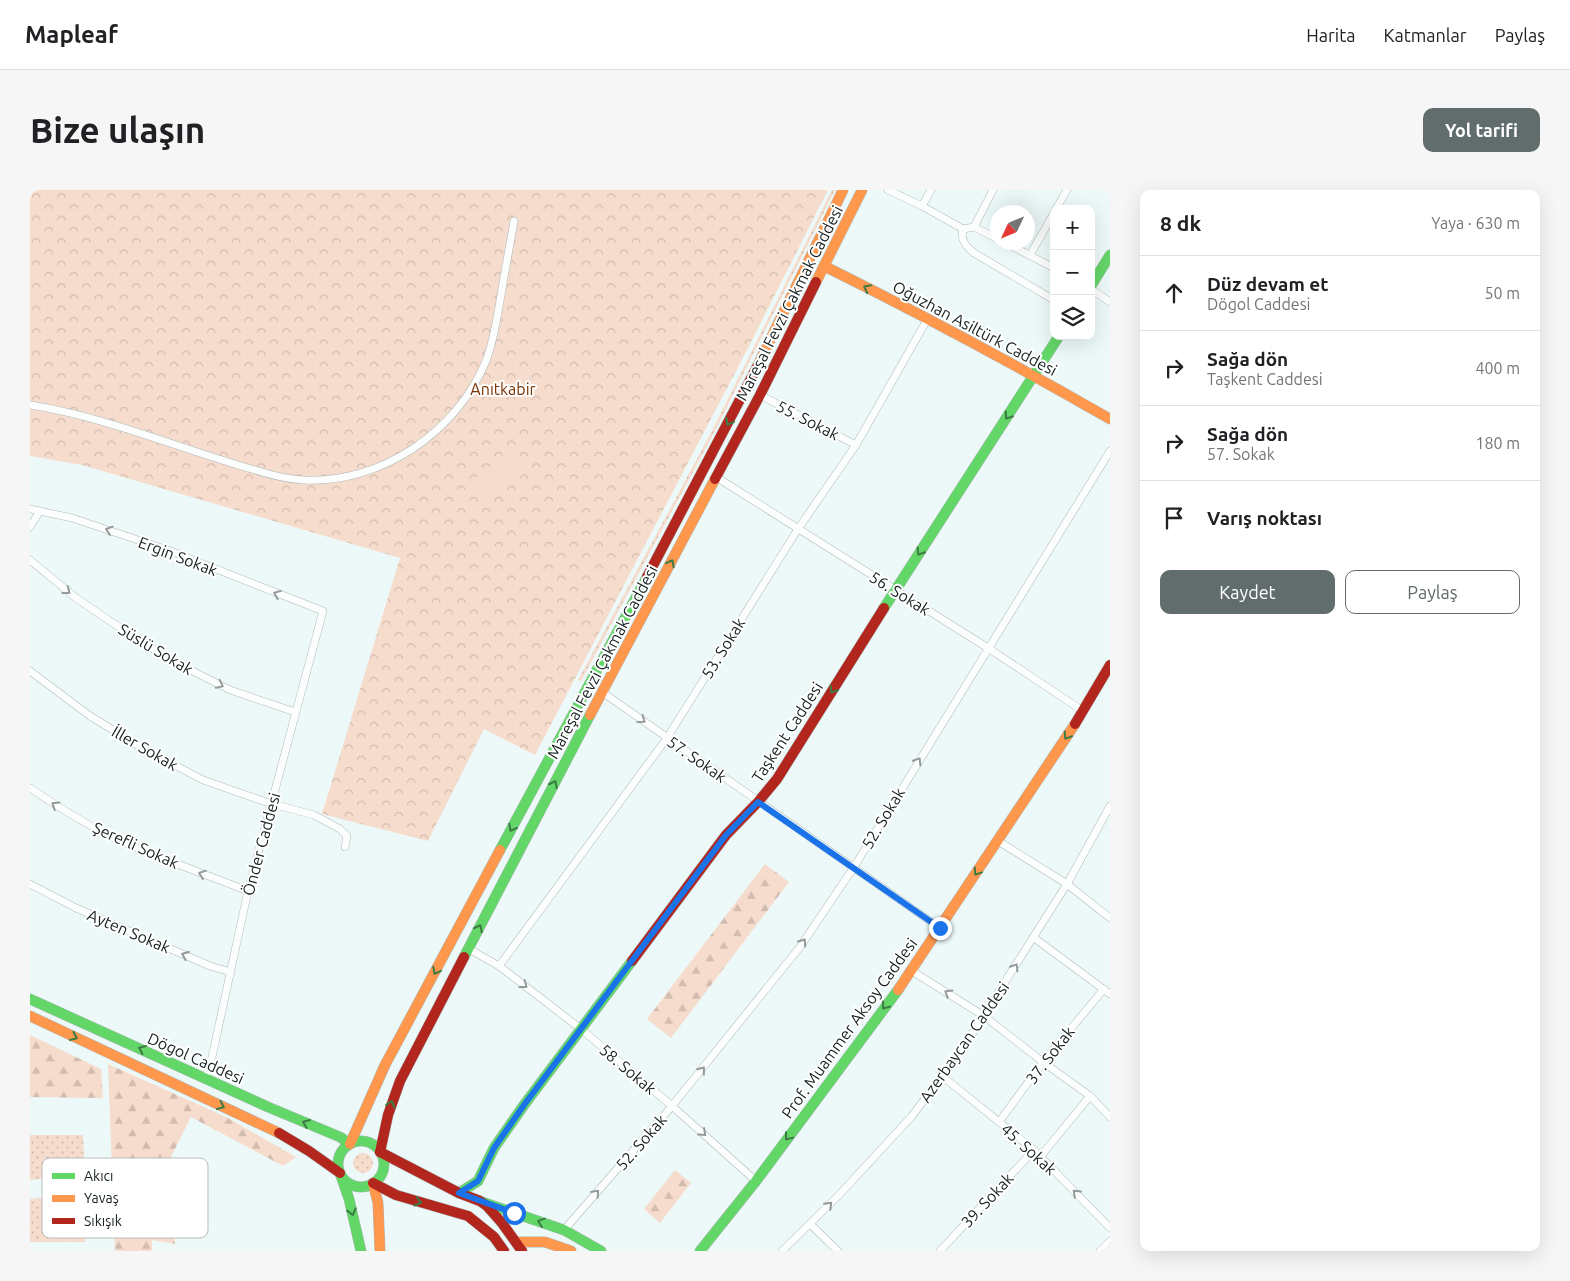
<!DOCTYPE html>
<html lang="tr">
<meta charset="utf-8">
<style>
:root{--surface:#fff;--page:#f6f6f6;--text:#202124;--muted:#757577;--line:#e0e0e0;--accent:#616c6c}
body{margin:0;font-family:Ubuntu,sans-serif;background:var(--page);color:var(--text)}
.controls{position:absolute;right:15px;top:15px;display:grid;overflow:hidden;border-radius:10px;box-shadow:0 5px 20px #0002}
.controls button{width:45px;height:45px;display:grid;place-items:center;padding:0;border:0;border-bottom:1px solid var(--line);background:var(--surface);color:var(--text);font:25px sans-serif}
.compass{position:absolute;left:960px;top:15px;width:45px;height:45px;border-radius:50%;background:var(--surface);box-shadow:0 5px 20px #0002;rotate:226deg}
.stop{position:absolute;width:15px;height:15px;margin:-11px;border:4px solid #1a73e8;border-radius:50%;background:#fff}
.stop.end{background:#1a73e8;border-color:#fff;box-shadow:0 1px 5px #0008}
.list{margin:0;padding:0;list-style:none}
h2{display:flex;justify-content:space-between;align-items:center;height:65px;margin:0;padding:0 20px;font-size:21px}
h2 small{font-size:16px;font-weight:400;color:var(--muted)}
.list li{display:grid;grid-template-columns:32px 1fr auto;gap:15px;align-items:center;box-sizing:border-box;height:75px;padding:0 20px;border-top:1px solid var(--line)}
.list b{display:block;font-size:19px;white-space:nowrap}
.list p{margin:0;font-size:16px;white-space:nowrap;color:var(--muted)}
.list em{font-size:16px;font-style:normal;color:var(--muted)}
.actions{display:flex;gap:10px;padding:15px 20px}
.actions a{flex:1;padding:11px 0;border:1px solid var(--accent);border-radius:10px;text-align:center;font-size:18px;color:var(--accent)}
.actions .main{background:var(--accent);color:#fff}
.icon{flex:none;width:28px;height:28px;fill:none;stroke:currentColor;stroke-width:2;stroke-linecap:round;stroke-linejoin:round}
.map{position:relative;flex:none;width:1080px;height:1061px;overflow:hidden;border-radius:10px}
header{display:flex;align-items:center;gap:30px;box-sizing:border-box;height:70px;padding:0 25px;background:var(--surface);border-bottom:1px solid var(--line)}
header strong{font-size:24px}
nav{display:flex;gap:28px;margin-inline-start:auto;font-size:18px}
.intro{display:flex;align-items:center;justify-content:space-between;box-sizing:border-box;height:120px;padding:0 30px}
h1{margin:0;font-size:35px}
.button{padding:12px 22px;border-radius:10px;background:var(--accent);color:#fff;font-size:18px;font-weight:700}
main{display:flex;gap:30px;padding:0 30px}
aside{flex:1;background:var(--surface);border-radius:10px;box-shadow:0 5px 20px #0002}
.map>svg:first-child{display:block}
.grass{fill:url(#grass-dots)}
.forest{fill:url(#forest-firs)}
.park{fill:url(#park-crowns)}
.pitch{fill:#f6dccc}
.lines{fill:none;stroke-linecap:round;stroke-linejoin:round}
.street-casing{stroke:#aeb9b9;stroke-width:8}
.fast-casing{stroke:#aeb9b9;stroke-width:11}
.slow-casing{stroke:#aeb9b9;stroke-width:11}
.jam-casing{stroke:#aeb9b9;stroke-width:11}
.street{stroke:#fcfefe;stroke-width:7}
.fast{stroke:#63d668;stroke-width:10}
.slow{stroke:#ff974d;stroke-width:10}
.jam{stroke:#b3261e;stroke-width:10}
.oneway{stroke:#3c7b44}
.oneway2{stroke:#949a9a}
.route{stroke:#1a73e8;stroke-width:6}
.labels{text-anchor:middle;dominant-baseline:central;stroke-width:4;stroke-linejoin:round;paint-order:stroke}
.street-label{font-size:16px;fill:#162020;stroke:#fff}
.park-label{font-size:16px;fill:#783300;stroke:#fff}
.key{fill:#fff;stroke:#b9bcbc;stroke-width:1}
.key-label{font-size:14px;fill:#162020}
</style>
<header>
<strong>Mapleaf</strong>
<nav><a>Harita</a><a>Katmanlar</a><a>Paylaş</a></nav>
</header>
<div class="intro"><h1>Bize ulaşın</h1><a class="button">Yol tarifi</a></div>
<main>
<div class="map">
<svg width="1080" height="1061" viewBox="0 0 1080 1061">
<defs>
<pattern id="grass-dots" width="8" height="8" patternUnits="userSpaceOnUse" patternTransform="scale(1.25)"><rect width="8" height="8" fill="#f6dccc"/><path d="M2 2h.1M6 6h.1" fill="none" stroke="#d2bcaf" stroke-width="1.8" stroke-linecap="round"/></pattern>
<pattern id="forest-firs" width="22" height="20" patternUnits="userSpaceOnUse" patternTransform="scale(1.25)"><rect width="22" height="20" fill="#f6dccc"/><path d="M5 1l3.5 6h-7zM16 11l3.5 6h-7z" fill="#d2bcaf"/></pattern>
<pattern id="park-crowns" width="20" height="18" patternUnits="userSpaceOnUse" patternTransform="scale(1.25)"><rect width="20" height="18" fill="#f6dccc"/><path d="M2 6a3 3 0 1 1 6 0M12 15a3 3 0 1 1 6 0" fill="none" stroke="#d2bcaf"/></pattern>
</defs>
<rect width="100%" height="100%" fill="#edf9f9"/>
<!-- grass -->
<g class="grass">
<polygon points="802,0 805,0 685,241 551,491 548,490 683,239"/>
<polygon points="0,945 53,945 55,990 41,989 35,983 16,983 11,989 0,990"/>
<circle cx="333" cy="973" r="10"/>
<polygon points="11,1008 17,1013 35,1013 41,1008 57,1008 55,1052 0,1052 0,1009"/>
</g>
<!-- forest -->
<g class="forest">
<polygon points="735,674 759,692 641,848 617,829"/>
<polygon points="0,845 71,879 73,908 0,907"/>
<polygon points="78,874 196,927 266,967 253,976 161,927 141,967 145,1054 122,1050 122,1061 85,1061"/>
<polygon points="645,980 661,993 630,1033 614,1019"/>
</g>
<!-- park -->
<polygon class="park" points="0,0 798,0 717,160 505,565 454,539 398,651 292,624 370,368 52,275 0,266"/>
<!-- pitch -->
<polygon class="pitch" points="479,260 497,281 455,316 437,296"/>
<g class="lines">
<!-- street casing -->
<g class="street-casing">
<g id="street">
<polyline points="858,0 892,16 933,39 944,37 968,49"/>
<polyline points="892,16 901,0"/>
<polyline points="1026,19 1037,0"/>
<polyline points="944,37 963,0"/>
<path d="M933,39C930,50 936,56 944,63L1024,110"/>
<polyline points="974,52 1024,78"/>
<polyline points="1000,65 1024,23"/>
<polyline points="1061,99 1080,112"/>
<polyline points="730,205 826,255"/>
<path d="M0,215C77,227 150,259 225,280C241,285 257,289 273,290C351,294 427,242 456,171C464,150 467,128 471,105C475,80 480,55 484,31"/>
<polyline points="686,287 958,458 1053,521"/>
<polyline points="0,319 42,328 135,359 293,421 218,701 182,867 176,888"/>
<polyline points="0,337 10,321"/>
<polyline points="0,370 46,408 108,450 145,472 200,500 265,522"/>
<polyline points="0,481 60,526 114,559 173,590 242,614 284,625 310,639 317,646 315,657"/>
<polyline points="572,502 910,738"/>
<path d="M0,598C28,617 58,636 89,650C131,669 175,684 218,701"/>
<polyline points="968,651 1037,694 1080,728"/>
<polyline points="0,694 46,718 180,776 201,782"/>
<polyline points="1003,747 1080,804"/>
<polyline points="439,759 469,776 551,839 642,916 726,991"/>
<polyline points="469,776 637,548 768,339 826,255 898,128"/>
<polyline points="882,781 954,826 1013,872 1060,906 1080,927"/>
<polyline points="912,886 1004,960 1080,1038"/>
<polyline points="969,932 1013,872 1074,799"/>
<polyline points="1010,967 1060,906"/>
<polyline points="780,1034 808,1061"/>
<polyline points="534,1040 642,916 770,757 824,677 1080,261"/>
<polyline points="752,1061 809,1005 882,926 935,855 1037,694 1080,616"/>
<polyline points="910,1061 1004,960"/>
<polyline points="1070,1061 1080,1051"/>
</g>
</g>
<!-- fast casing -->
<g class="fast-casing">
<g id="fast">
<polyline points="1061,96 1080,65"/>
<polyline points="854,418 1029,146"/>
<polyline points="470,660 617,387"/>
<polyline points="434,767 560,525"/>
<polyline points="0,809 238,917 310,947 320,954"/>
<circle cx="331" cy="974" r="23"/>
<polyline points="310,983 319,1009 331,1061"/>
<polyline points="429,1003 448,991 464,958 494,915 602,771"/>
<polyline points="452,1012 534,1040 571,1061"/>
<polyline points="670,1061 726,991 868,800"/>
</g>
</g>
<!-- slow casing -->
<g class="slow-casing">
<g id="slow">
<path d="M794,76C891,124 986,175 1080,229"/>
<polyline points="786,92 832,0"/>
<polyline points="727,177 813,0"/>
<polyline points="560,525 685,289"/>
<polyline points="868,800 1045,534"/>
<polyline points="0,826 249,943"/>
<polyline points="320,954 355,875 470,660"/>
<polyline points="343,993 348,1013 350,1061"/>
<polyline points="486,1052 515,1052 541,1061"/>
</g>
</g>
<!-- jam casing -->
<g class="jam-casing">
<g id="jam">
<polyline points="685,289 730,205 786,92"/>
<polyline points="617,387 727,177"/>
<polyline points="1045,534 1080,475"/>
<polyline points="602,771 696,645 728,612 747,589 854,418"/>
<polyline points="249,943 279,961 310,983"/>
<polyline points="350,962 358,925 370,891 434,767"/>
<polyline points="350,962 429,1003 450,1011 457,1016 472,1033 492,1061"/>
<polyline points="343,993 366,1005 438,1026 464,1047 474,1061"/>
</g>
</g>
<!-- street -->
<use href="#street" class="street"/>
<!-- fast -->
<use href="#fast" class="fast"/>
<!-- slow -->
<use href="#slow" class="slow"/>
<!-- jam -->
<use href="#jam" class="jam"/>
</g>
<!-- one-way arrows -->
<defs><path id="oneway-chevron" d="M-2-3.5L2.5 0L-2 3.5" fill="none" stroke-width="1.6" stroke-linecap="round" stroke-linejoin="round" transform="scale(1.25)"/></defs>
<g class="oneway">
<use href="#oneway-chevron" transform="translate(837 98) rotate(-153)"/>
<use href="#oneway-chevron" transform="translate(978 226) rotate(123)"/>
<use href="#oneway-chevron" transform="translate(699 232) rotate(118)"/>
<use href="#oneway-chevron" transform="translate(890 362) rotate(123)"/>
<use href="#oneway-chevron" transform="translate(641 373) rotate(-62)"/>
<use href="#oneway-chevron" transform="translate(803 500) rotate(122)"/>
<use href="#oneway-chevron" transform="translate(1037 546) rotate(123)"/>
<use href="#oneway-chevron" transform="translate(524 594) rotate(-63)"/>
<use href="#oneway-chevron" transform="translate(482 638) rotate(118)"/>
<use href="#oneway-chevron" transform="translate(947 682) rotate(124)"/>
<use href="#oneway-chevron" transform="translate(449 738) rotate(-63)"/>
<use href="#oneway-chevron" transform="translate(406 781) rotate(118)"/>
<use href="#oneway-chevron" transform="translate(855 816) rotate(127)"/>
<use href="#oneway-chevron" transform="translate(44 847) rotate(25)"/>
<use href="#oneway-chevron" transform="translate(112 859) rotate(-156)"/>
<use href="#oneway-chevron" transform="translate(361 914) rotate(-73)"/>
<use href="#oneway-chevron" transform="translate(191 916) rotate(25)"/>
<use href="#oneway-chevron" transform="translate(276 933) rotate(-157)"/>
<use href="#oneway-chevron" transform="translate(758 947) rotate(127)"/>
<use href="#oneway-chevron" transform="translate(388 1012) rotate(16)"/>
<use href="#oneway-chevron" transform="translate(322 1022) rotate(76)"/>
<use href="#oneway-chevron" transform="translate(511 1032) rotate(-161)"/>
</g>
<g class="oneway2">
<use href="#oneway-chevron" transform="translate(79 340) rotate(-161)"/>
<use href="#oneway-chevron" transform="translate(37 401) rotate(38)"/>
<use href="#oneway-chevron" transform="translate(247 404) rotate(-158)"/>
<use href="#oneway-chevron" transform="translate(190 495) rotate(26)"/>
<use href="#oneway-chevron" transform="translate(612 530) rotate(36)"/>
<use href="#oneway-chevron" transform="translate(888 571) rotate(-58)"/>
<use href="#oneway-chevron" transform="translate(25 615) rotate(-148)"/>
<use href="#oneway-chevron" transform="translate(172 684) rotate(-161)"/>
<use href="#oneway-chevron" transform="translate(773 752) rotate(-55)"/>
<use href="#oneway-chevron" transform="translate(155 765) rotate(-157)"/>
<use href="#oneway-chevron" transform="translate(985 777) rotate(-58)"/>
<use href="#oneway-chevron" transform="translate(494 795) rotate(37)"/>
<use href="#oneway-chevron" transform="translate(918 803) rotate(-148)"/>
<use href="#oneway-chevron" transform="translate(672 880) rotate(-51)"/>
<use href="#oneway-chevron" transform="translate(673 943) rotate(42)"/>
<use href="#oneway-chevron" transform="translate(566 1003) rotate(-49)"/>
<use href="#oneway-chevron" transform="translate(1046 1003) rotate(-136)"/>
<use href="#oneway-chevron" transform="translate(799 1015) rotate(-45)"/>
</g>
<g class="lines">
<!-- route -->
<polyline class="route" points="484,1023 429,1003 448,991 464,958 494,915 696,645 728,612 910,738"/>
</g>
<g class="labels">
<!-- street labels -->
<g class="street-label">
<text transform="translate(759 113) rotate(-63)">Mareşal Fevzi Çakmak Caddesi</text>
<text transform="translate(945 138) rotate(28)">Oğuzhan Asiltürk Caddesi</text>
<text transform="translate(778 230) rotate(27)">55. Sokak</text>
<text transform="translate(148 366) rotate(21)">Ergin Sokak</text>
<text transform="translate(870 403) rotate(32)">56. Sokak</text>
<text transform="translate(693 458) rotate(-58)">53. Sokak</text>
<text transform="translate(126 459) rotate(31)">Süslü Sokak</text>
<text transform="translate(572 472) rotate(-62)">Mareşal Fevzi Çakmak Caddesi</text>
<text transform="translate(757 542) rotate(-57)">Taşkent Caddesi</text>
<text transform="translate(115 558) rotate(30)">İller Sokak</text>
<text transform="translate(667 569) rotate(35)">57. Sokak</text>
<text transform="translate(853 628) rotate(-59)">52. Sokak</text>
<text transform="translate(231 654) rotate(-75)">Önder Caddesi</text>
<text transform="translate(106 655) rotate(24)">Şerefli Sokak</text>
<text transform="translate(99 741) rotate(23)">Ayten Sokak</text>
<text transform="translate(819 838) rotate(-54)">Prof. Muammer Aksoy Caddesi</text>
<text transform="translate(934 852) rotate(-55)">Azerbaycan Caddesi</text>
<text transform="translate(1020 865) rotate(-52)">37. Sokak</text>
<text transform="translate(166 868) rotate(24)">Dögol Caddesi</text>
<text transform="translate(598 879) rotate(40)">58. Sokak</text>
<text transform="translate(611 952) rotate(-49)">52. Sokak</text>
<text transform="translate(999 959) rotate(42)">45. Sokak</text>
<text transform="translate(957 1010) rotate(-47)">39. Sokak</text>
</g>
<!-- park labels -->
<g class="park-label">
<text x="473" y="199">Anıtkabir</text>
</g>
</g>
<!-- legend -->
<rect x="12" y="968" width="166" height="80" rx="8" class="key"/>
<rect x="22" y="983" width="23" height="6" fill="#63d668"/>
<rect x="22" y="1005" width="23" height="7" fill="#ff974d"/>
<rect x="22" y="1028" width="23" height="6" fill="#b3261e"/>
<g class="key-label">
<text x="54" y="991">Akıcı</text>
<text x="54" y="1013">Yavaş</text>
<text x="54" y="1036">Sıkışık</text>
</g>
</svg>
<div class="controls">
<button>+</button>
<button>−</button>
<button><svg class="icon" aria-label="layers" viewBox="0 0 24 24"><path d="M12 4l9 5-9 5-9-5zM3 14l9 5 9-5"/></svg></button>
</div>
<svg class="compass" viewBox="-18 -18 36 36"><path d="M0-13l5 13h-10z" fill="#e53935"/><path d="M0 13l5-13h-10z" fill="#757577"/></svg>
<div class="stop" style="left:484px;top:1023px"></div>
<div class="stop end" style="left:910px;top:738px"></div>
</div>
<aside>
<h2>8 dk<small>Yaya · 630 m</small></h2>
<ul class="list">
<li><svg class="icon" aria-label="ahead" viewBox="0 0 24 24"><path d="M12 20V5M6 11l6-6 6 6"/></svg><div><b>Düz devam et</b><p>Dögol Caddesi</p></div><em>50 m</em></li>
<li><svg class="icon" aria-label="right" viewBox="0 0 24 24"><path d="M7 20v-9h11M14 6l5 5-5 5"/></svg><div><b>Sağa dön</b><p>Taşkent Caddesi</p></div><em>400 m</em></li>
<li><svg class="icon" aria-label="right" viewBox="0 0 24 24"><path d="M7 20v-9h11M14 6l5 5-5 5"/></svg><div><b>Sağa dön</b><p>57. Sokak</p></div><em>180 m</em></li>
<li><svg class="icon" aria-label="arrive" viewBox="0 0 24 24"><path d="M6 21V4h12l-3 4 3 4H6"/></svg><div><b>Varış noktası</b></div></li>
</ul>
<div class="actions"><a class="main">Kaydet</a><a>Paylaş</a></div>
</aside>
</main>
